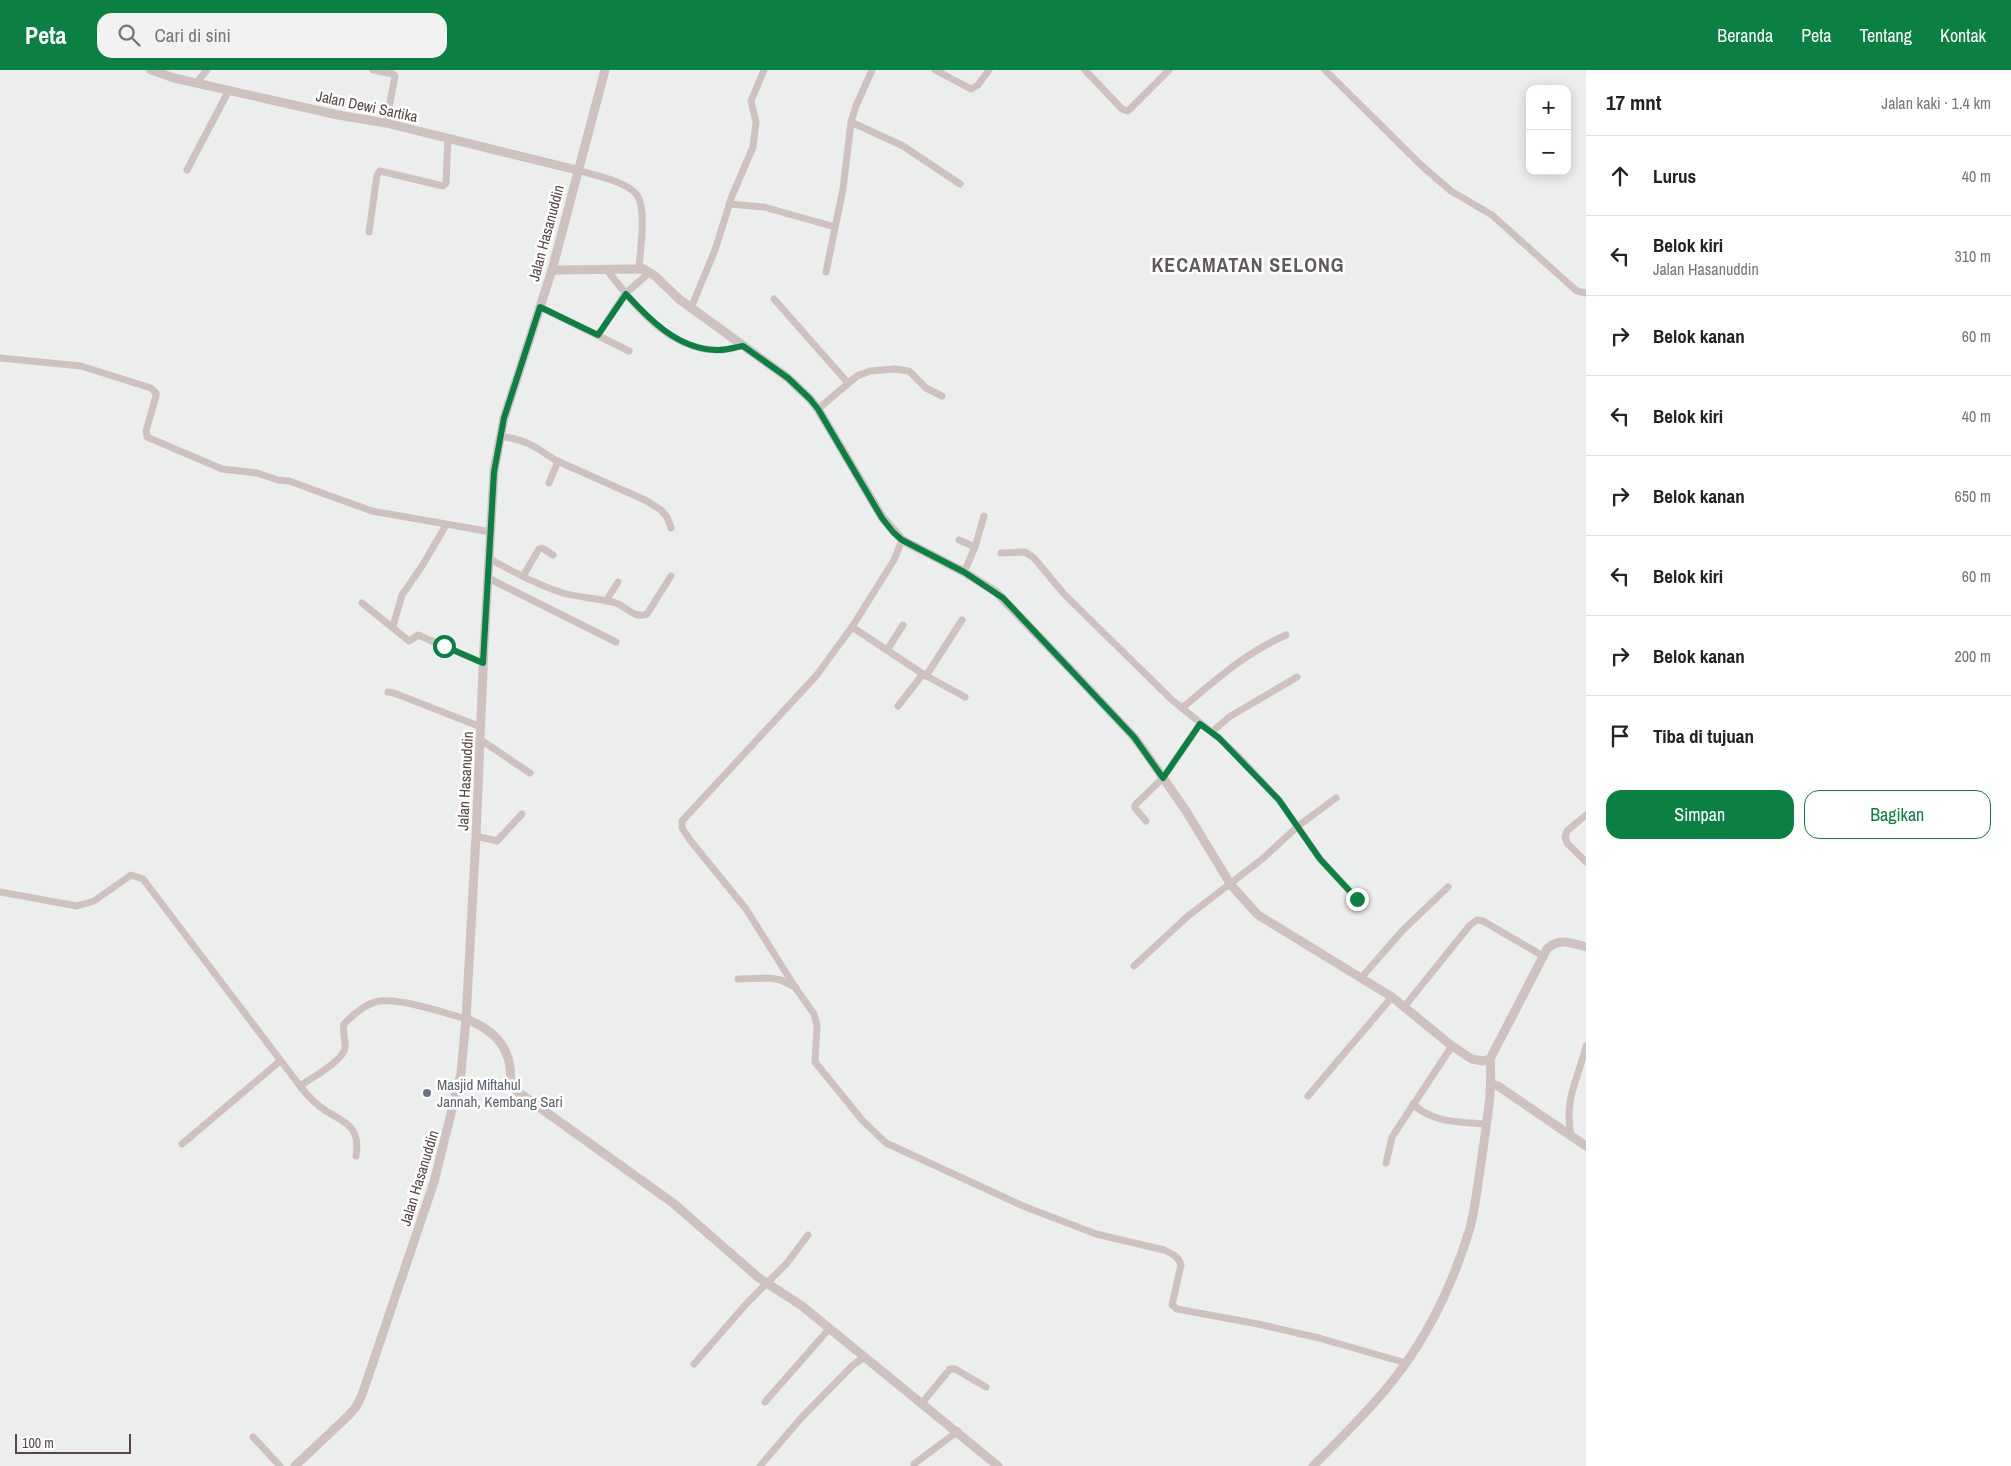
<!DOCTYPE html>
<html lang="id">
<meta charset="utf-8">
<style>
:root{--surface:#fff;--page:#f2f2f2;--text:#222;--muted:#767676;--line:#e0e0e0;--accent:#0b8043}
body{margin:0;font-family:"Archivo Narrow",sans-serif;background:var(--page);color:var(--text)}
.controls{position:absolute;right:15px;top:15px;display:grid;overflow:hidden;border-radius:10px;box-shadow:0 2px 12px #0003}
.controls button{width:45px;height:45px;display:grid;place-items:center;padding:0;border:0;border-bottom:1px solid var(--line);background:var(--surface);color:var(--text);font:25px sans-serif}
.scale{position:absolute;left:15px;bottom:12px;width:116px;box-sizing:border-box;padding-left:5px;border:2px solid #564746;border-top:0;font-size:14px;line-height:18px;white-space:nowrap;color:#564746;-webkit-text-stroke:4px #fff;paint-order:stroke}
.stop{position:absolute;width:15px;height:15px;margin:-11px;border:4px solid #0b8043;border-radius:50%;background:#fff}
.stop.end{background:#0b8043;border-color:#fff;box-shadow:0 1px 5px #0008}
.list{margin:0;padding:0;list-style:none}
h2{display:flex;justify-content:space-between;align-items:center;height:65px;margin:0;padding:0 20px;font-size:21px}
h2 small{font-size:16px;font-weight:400;color:var(--muted)}
.list li{display:grid;grid-template-columns:32px 1fr auto;gap:15px;align-items:center;box-sizing:border-box;height:80px;padding:0 20px;border-top:1px solid var(--line)}
.list b{display:block;font-size:19px;white-space:nowrap}
.list p{margin:0;font-size:16px;white-space:nowrap;color:var(--muted)}
.list em{font-size:16px;font-style:normal;color:var(--muted)}
.actions{display:flex;gap:10px;padding:15px 20px}
.actions a{flex:1;padding:11px 0;border:1px solid var(--accent);border-radius:15px;text-align:center;font-size:18px;color:var(--accent)}
.actions .main{background:var(--accent);color:#fff}
.icon{flex:none;width:28px;height:28px;fill:none;stroke:currentColor;stroke-width:2;stroke-linecap:round;stroke-linejoin:round}
.map{position:relative;flex:none;width:1586px;height:1396px;overflow:hidden}
header{display:flex;align-items:center;gap:30px;box-sizing:border-box;height:70px;padding:0 25px;background:var(--accent);color:#fff}
header strong{font-size:24px}
nav{display:flex;gap:28px;margin-inline-start:auto;font-size:18px}
.search{width:350px;height:45px;background:var(--page);display:flex;align-items:center;gap:12px;box-sizing:border-box;padding:0 18px;border-radius:15px;color:var(--muted);font-size:19px}
main{display:flex}
aside{flex:1;background:var(--surface)}
.map>svg:first-child{display:block}
.lines{fill:none;stroke-linecap:round;stroke-linejoin:round}
.minor{stroke:#cfc1c0;stroke-width:7}
.tertiary{stroke:#cfc1c0;stroke-width:9}
.route{stroke:#0b8043;stroke-width:6}
.worship-dot{fill:#6b7280;stroke:#fff;stroke-width:2}
.labels{text-anchor:middle;dominant-baseline:central;stroke-width:5;stroke-linejoin:round;paint-order:stroke}
.street-label{font-size:15px;fill:#564746;stroke:#fff}
.worship-label{font-size:15px;fill:#5b616d;stroke:#fff;text-anchor:start}
.district-label{font-size:20px;font-weight:bold;letter-spacing:1px;fill:#5f5a59;stroke:#fff}
</style>
<header>
<strong>Peta</strong>
<div class="search"><svg class="icon" aria-label="search" viewBox="0 0 24 24"><circle cx="10" cy="10" r="6"/><path d="M15 15l6 6"/></svg>Cari di sini</div>
<nav><a>Beranda</a><a>Peta</a><a>Tentang</a><a>Kontak</a></nav>
</header>
<main>
<div class="map">
<svg width="1586" height="1396" viewBox="0 0 1586 1396">
<rect width="100%" height="100%" fill="#ebeeed"/>
<g class="lines">
<!-- minor -->
<g class="minor">
<polyline points="373,0 393,4 395,6 386,53"/>
<polyline points="935,0 971,19 978,15 989,0"/>
<polyline points="1085,0 1122,39 1128,41 1169,0"/>
<polyline points="1325,0 1422,96 1451,121 1492,145 1570,215 1577,221 1586,223"/>
<polyline points="197,12 207,0"/>
<polyline points="851,52 903,76 960,114"/>
<polyline points="187,100 229,20"/>
<path d="M577,100C593,105 627,111 637,125C647,139 640,181 639,198"/>
<polyline points="729,134 764,137 835,157"/>
<polyline points="369,162 377,105 380,101 443,116 446,113 448,68"/>
<path d="M607,200C634,235 668,279 716,280C725,281 735,277 743,276"/>
<polyline points="826,202 843,119 851,52 856,36 872,0"/>
<polyline points="774,229 848,313"/>
<polyline points="540,237 629,281"/>
<polyline points="691,238 715,180 732,126 753,77 756,52 751,31 764,0"/>
<polyline points="598,265 625,224 650,202"/>
<polyline points="0,288 81,296 151,318 156,323 156,326 146,361 147,367 222,399 257,403 278,410 289,411 372,441 491,462"/>
<polyline points="818,339 857,306 870,301 895,299 909,301 926,318 942,326"/>
<path d="M501,366C528,371 533,375 555,390L645,430L661,440L667,447L671,458"/>
<polyline points="549,413 558,391"/>
<polyline points="959,470 975,477"/>
<polyline points="1001,483 1025,482 1034,488 1064,524 1172,630 1219,668 1238,686 1279,730 1320,789 1357,829"/>
<path d="M490,489C513,502 537,515 563,523C580,528 599,528 616,533C626,537 635,549 647,544L671,506"/>
<polyline points="964,502 975,477 984,446"/>
<polyline points="523,506 539,479 542,478 553,485"/>
<polyline points="488,508 616,572"/>
<polyline points="606,531 618,512"/>
<polyline points="362,533 409,571 418,565 483,593"/>
<polyline points="393,556 402,525 422,496 446,455"/>
<polyline points="852,557 923,604 965,627"/>
<polyline points="887,580 903,555"/>
<polyline points="926,606 962,550"/>
<polyline points="388,622 394,623 481,657"/>
<polyline points="898,636 923,604"/>
<path d="M1182,638C1216,610 1245,583 1286,565"/>
<polyline points="1212,662 1229,647 1297,607"/>
<polyline points="481,670 530,703"/>
<polyline points="1586,745 1567,761 1565,767 1567,773 1586,792"/>
<polyline points="1146,751 1135,738 1135,735 1163,708 1200,654"/>
<polyline points="476,766 497,771 522,744"/>
<path d="M0,822L77,836L94,831L131,805L143,809L300,1016C311,1008 343,991 345,978C346,970 342,962 344,954C352,946 364,935 375,932C396,926 445,943 466,949"/>
<polyline points="1134,896 1188,846 1261,790 1298,756 1336,728"/>
<polyline points="1361,908 1403,860 1448,817"/>
<path d="M738,909L769,908L781,910L795,917L814,944L817,955L815,992L862,1050L886,1073L1023,1136L1096,1164L1164,1180C1173,1184 1178,1186 1181,1195L1172,1235L1177,1239L1258,1254L1319,1268L1406,1293"/>
<polyline points="795,917 746,839 690,770 682,758 682,751 816,606 852,557 894,490 902,470"/>
<polyline points="1404,937 1470,855 1477,850 1483,851 1543,886"/>
<path d="M300,1016C307,1025 315,1034 326,1041C346,1053 361,1057 356,1086"/>
<polyline points="1308,1026 1392,927"/>
<path d="M1413,1034C1432,1053 1461,1052 1486,1054"/>
<path d="M1571,1067C1564,1027 1577,1013 1586,976"/>
<polyline points="182,1074 280,991"/>
<polyline points="1386,1093 1392,1067 1452,976"/>
<polyline points="694,1294 747,1233 787,1193 808,1165"/>
<polyline points="765,1332 829,1259"/>
<polyline points="922,1333 950,1299 955,1299 986,1317"/>
<polyline points="253,1367 280,1396"/>
<polyline points="914,1394 958,1361"/>
<polyline points="760,1396 802,1347 853,1295 865,1287"/>
</g>
<!-- tertiary -->
<g class="tertiary">
<polyline points="151,0 174,8 338,45 386,53 577,100"/>
<path d="M552,200L644,199L655,206L679,229L788,308L810,329L818,339L882,447L902,470L964,502L996,522L1074,603L1134,667L1148,686L1186,741L1231,815L1258,845L1392,927L1452,976L1472,989L1483,991L1490,989L1547,879C1559,867 1571,873 1586,877"/>
<path d="M466,949C489,958 506,971 510,997C511,1008 509,1014 518,1022L673,1133L759,1208L802,1236L998,1396"/>
<polyline points="1491,1014 1498,1016 1586,1076"/>
<polyline points="295,1396 348,1346 356,1337 362,1325 434,1112 461,1003 466,949 476,766 484,576 494,401 504,348 552,200 605,0"/>
<path d="M1313,1396C1340,1369 1367,1343 1391,1313C1427,1268 1453,1214 1470,1158C1476,1135 1478,1111 1482,1087C1486,1055 1493,1022 1490,989"/>
</g>
</g>
<g class="lines">
<!-- route -->
<path class="route" d="M444,576L483,593L494,402L504,348L540,237L598,265L626,224C650,250 678,279 716,280C725,281 735,277 743,276L788,308L810,329L818,339L882,448L893,462L902,470L964,502L1003,528L1134,667L1163,708L1200,654L1219,668L1279,730L1320,789L1357,829"/>
</g>
<!-- markers -->
<circle class="worship-dot" cx="427" cy="1023" r="5"/>
<g class="labels">
<!-- street labels -->
<g class="street-label">
<text transform="translate(367 36) rotate(12)">Jalan Dewi Sartika</text>
<text transform="translate(546 163) rotate(-75)">Jalan Hasanuddin</text>
<text transform="translate(465 711) rotate(-87)">Jalan Hasanuddin</text>
<text transform="translate(419 1108) rotate(-73)">Jalan Hasanuddin</text>
</g>
<!-- worship labels -->
<g class="worship-label">
<text x="437" y="1014">Masjid Miftahul<tspan x="437" dy="17">Jannah, Kembang Sari</tspan></text>
</g>
<!-- district labels -->
<g class="district-label">
<text x="1248" y="194">KECAMATAN SELONG</text>
</g>
</g>
</svg>
<div class="controls">
<button>+</button>
<button>−</button>
</div>
<div class="scale">100 m</div>
<div class="stop" style="left:444px;top:576px"></div>
<div class="stop end" style="left:1357px;top:829px"></div>
</div>
<aside>
<h2>17 mnt<small>Jalan kaki · 1.4 km</small></h2>
<ul class="list">
<li><svg class="icon" aria-label="ahead" viewBox="0 0 24 24"><path d="M12 20V5M6 11l6-6 6 6"/></svg><div><b>Lurus</b></div><em>40 m</em></li>
<li><svg class="icon" aria-label="left" viewBox="0 0 24 24"><path d="M17 20v-9H6M10 6l-5 5 5 5"/></svg><div><b>Belok kiri</b><p>Jalan Hasanuddin</p></div><em>310 m</em></li>
<li><svg class="icon" aria-label="right" viewBox="0 0 24 24"><path d="M7 20v-9h11M14 6l5 5-5 5"/></svg><div><b>Belok kanan</b></div><em>60 m</em></li>
<li><svg class="icon" aria-label="left" viewBox="0 0 24 24"><path d="M17 20v-9H6M10 6l-5 5 5 5"/></svg><div><b>Belok kiri</b></div><em>40 m</em></li>
<li><svg class="icon" aria-label="right" viewBox="0 0 24 24"><path d="M7 20v-9h11M14 6l5 5-5 5"/></svg><div><b>Belok kanan</b></div><em>650 m</em></li>
<li><svg class="icon" aria-label="left" viewBox="0 0 24 24"><path d="M17 20v-9H6M10 6l-5 5 5 5"/></svg><div><b>Belok kiri</b></div><em>60 m</em></li>
<li><svg class="icon" aria-label="right" viewBox="0 0 24 24"><path d="M7 20v-9h11M14 6l5 5-5 5"/></svg><div><b>Belok kanan</b></div><em>200 m</em></li>
<li><svg class="icon" aria-label="arrive" viewBox="0 0 24 24"><path d="M6 21V4h12l-3 4 3 4H6"/></svg><div><b>Tiba di tujuan</b></div></li>
</ul>
<div class="actions"><a class="main">Simpan</a><a>Bagikan</a></div>
</aside>
</main>
